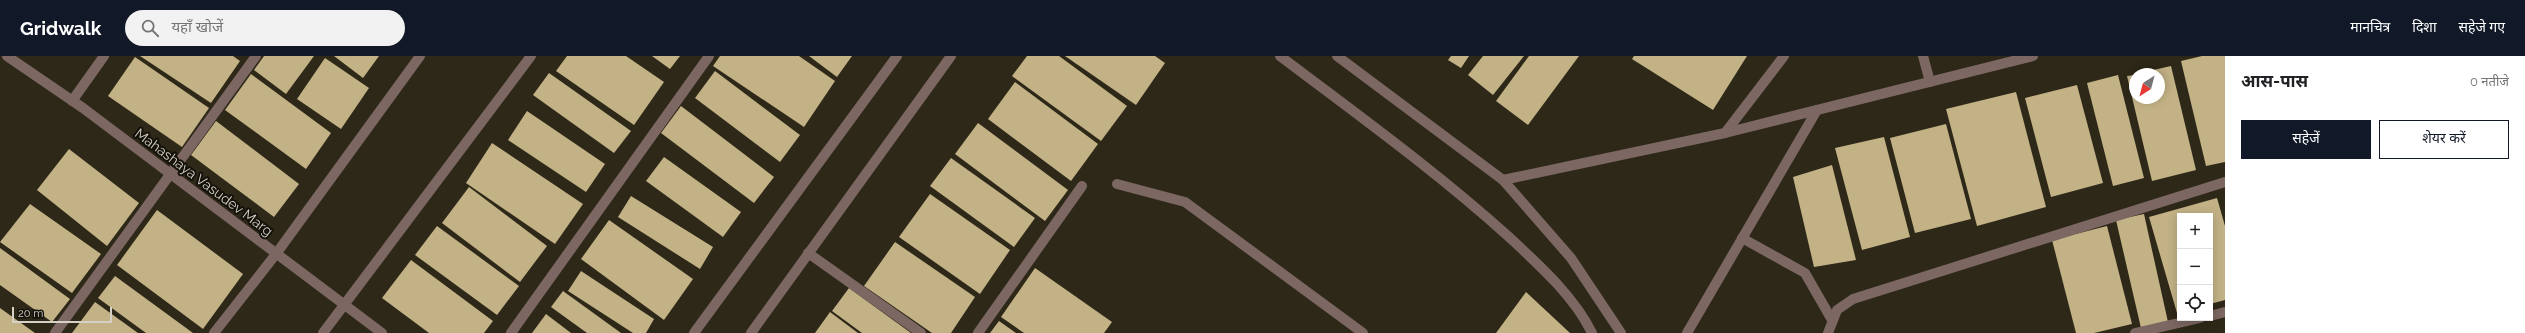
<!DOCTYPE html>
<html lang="hi">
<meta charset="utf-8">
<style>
:root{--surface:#fff;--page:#f2f2f2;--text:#202124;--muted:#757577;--line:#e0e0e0;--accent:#111827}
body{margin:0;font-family:Raleway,"Noto Sans Devanagari",sans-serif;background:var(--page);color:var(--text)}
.controls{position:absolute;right:12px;bottom:12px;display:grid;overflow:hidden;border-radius:0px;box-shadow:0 2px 10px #0003}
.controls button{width:36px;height:36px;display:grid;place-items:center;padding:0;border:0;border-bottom:1px solid var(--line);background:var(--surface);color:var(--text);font:20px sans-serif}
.compass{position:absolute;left:2129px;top:12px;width:36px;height:36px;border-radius:50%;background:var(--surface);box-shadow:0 2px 10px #0003;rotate:216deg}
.scale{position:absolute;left:12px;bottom:10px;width:100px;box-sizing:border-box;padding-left:4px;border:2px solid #d5d1c7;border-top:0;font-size:11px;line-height:14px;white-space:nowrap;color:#d5d1c7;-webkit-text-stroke:3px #13110a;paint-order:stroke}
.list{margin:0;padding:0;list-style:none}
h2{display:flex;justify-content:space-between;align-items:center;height:52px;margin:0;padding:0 16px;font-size:17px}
h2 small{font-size:13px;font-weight:400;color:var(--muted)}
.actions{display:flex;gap:8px;padding:12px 16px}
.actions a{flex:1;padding:9px 0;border:1px solid var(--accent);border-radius:0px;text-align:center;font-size:14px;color:var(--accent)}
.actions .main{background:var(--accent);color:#fff}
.icon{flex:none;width:22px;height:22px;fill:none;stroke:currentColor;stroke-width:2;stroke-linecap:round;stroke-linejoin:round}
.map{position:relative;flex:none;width:2225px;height:277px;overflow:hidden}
header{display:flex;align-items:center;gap:24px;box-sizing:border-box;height:56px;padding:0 20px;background:var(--accent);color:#fff}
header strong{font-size:19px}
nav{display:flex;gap:22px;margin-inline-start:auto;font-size:14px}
.search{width:280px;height:36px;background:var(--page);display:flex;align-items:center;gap:10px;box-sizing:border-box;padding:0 14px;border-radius:22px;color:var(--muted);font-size:15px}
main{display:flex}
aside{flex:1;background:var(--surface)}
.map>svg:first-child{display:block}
.building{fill:#c3b286}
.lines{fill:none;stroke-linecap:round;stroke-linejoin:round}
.minor{stroke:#7c6762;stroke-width:10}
.labels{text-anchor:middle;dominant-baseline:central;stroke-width:4;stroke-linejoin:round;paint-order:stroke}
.street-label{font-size:14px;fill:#d5d1c7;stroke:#13110a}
</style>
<header>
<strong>Gridwalk</strong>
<div class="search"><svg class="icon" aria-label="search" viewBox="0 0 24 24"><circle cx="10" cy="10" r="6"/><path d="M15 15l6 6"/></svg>यहाँ खोजें</div>
<nav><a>मानचित्र</a><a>दिशा</a><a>सहेजे गए</a></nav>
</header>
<main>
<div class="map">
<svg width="2225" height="277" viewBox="0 0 2225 277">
<rect width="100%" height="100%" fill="#2e2818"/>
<!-- building -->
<g class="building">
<polygon points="140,0 233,0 240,5 211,47"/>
<polygon points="264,0 314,0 286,38 254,14"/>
<polygon points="334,0 379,0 363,22"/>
<polygon points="567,0 626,0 664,26 634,69 556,15"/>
<polygon points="652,0 680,0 670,13"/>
<polygon points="720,0 799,0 835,25 804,71 713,10"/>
<polygon points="809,0 852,0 837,21"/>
<polygon points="1027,0 1059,0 1127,50 1101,85 1012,20"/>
<polygon points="1065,0 1155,0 1165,7 1136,49"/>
<polygon points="1451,0 1469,0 1461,12 1448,4"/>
<polygon points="1483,0 1524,0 1493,39 1468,19"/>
<polygon points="1529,0 1579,0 1528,69 1496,45"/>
<polygon points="1634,0 1747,0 1713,54 1632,3"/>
<polygon points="2202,0 2225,0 2225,106 2206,110 2181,5"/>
<polygon points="135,1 209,52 182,91 108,40"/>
<polygon points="325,2 369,32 341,73 297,43"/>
<polygon points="2171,10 2196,114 2152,125 2127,20 2135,19 2135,42 2159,42 2159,18 2140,17"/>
<polygon points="715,15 800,79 780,106 695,42"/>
<polygon points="549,17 631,75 614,97 533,39"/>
<polygon points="251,18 331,77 306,113 225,54"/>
<polygon points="2118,19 2144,122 2113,130 2087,27"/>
<polygon points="1015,26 1098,88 1071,125 988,63"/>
<polygon points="2077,29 2103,127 2051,141 2025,42"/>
<polygon points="2016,36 2046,151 1977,170 1946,53"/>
<polygon points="681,50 774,121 754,147 661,77"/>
<polygon points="527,55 605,108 586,136 508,84"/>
<polygon points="216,65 299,128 274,161 191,99"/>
<polygon points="978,67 1068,134 1045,165 955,98"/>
<polygon points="1946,68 1971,163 1915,177 1890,82"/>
<polygon points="1884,81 1910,181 1862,194 1835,92"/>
<polygon points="492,87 583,148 555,188 466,127"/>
<polygon points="69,93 139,147 107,190 37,134"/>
<polygon points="664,101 741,156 723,181 646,125"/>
<polygon points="951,102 1035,162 1014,191 930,130"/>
<polygon points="1832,109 1856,204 1814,211 1793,121"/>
<polygon points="469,131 547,190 520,226 442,167"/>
<polygon points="930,138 1010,194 980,238 899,181"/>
<polygon points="631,140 713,191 700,213 618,161"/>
<polygon points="2217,142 2225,170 2225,244 2210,248 2210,160 2180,160 2180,256 2177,257 2149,161"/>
<polygon points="30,148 101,198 72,237 0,186"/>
<polygon points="157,154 243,218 203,273 117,209"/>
<polygon points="2144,158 2168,266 2141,272 2116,164"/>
<polygon points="609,164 693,223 664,264 581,203"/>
<polygon points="437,170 519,230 497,259 415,199"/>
<polygon points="2107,170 2132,268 2094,277 2076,277 2052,184"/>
<polygon points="895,186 975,241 951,277 932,277 864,230"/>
<polygon points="0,192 70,243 52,266 0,229"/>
<polygon points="411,204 493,265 484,277 429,277 382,242"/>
<polygon points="1035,212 1112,266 1104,277 1024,277 1001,261"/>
<polygon points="581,215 654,263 646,277 633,277 568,235"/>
<polygon points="115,220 193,277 146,277 98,242"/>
<polygon points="849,232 911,277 862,277 832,255"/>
<polygon points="563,235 621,277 587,277 551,251"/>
<polygon points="1526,236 1570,277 1496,277"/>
<polygon points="95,246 138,277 72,277"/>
<polygon points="0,252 35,277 0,277"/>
<polygon points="830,256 858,277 815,277"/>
<polygon points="546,258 571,277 532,277"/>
<polygon points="999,265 1016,277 990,277"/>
</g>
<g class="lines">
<!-- minor -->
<g class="minor">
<polyline points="7,0 83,52 382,277"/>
<path d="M1280,0C1358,59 1437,116 1509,181C1539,209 1574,240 1592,277"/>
<polyline points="1337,0 1503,124 1571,202 1621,277"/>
<polyline points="1923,0 1930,26"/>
<polyline points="72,45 104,0"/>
<polyline points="1725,77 2033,0"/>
<polyline points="1503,124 1725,77 1784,0"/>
<polyline points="1117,128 1185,146 1363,277"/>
<polyline points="1742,182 1805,217 1832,264"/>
<polyline points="808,197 921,277"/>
<polyline points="2210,260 2225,256"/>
<polyline points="55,277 256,0"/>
<polyline points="214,277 276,198 420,0"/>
<polyline points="323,277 531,0"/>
<polyline points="511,277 709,0"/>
<polyline points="694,277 897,0"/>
<polyline points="751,277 951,0"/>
<polyline points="978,277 1082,130"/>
<polyline points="1687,277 1817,54"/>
<polyline points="1828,277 1837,254 1853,243 2225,126"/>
<polyline points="2135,277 2200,262"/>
</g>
</g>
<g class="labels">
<!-- street labels -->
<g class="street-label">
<text transform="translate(204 126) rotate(37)">Mahashaya Vasudev Marg</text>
</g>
</g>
</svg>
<div class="controls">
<button>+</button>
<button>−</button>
<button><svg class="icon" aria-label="locate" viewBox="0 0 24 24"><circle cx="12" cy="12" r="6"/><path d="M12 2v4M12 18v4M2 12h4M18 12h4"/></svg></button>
</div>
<svg class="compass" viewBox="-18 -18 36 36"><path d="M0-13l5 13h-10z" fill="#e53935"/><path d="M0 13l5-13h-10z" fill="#757577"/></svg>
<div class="scale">20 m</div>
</div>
<aside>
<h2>आस-पास<small>0 नतीजे</small></h2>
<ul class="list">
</ul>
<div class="actions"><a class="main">सहेजें</a><a>शेयर करें</a></div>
</aside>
</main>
